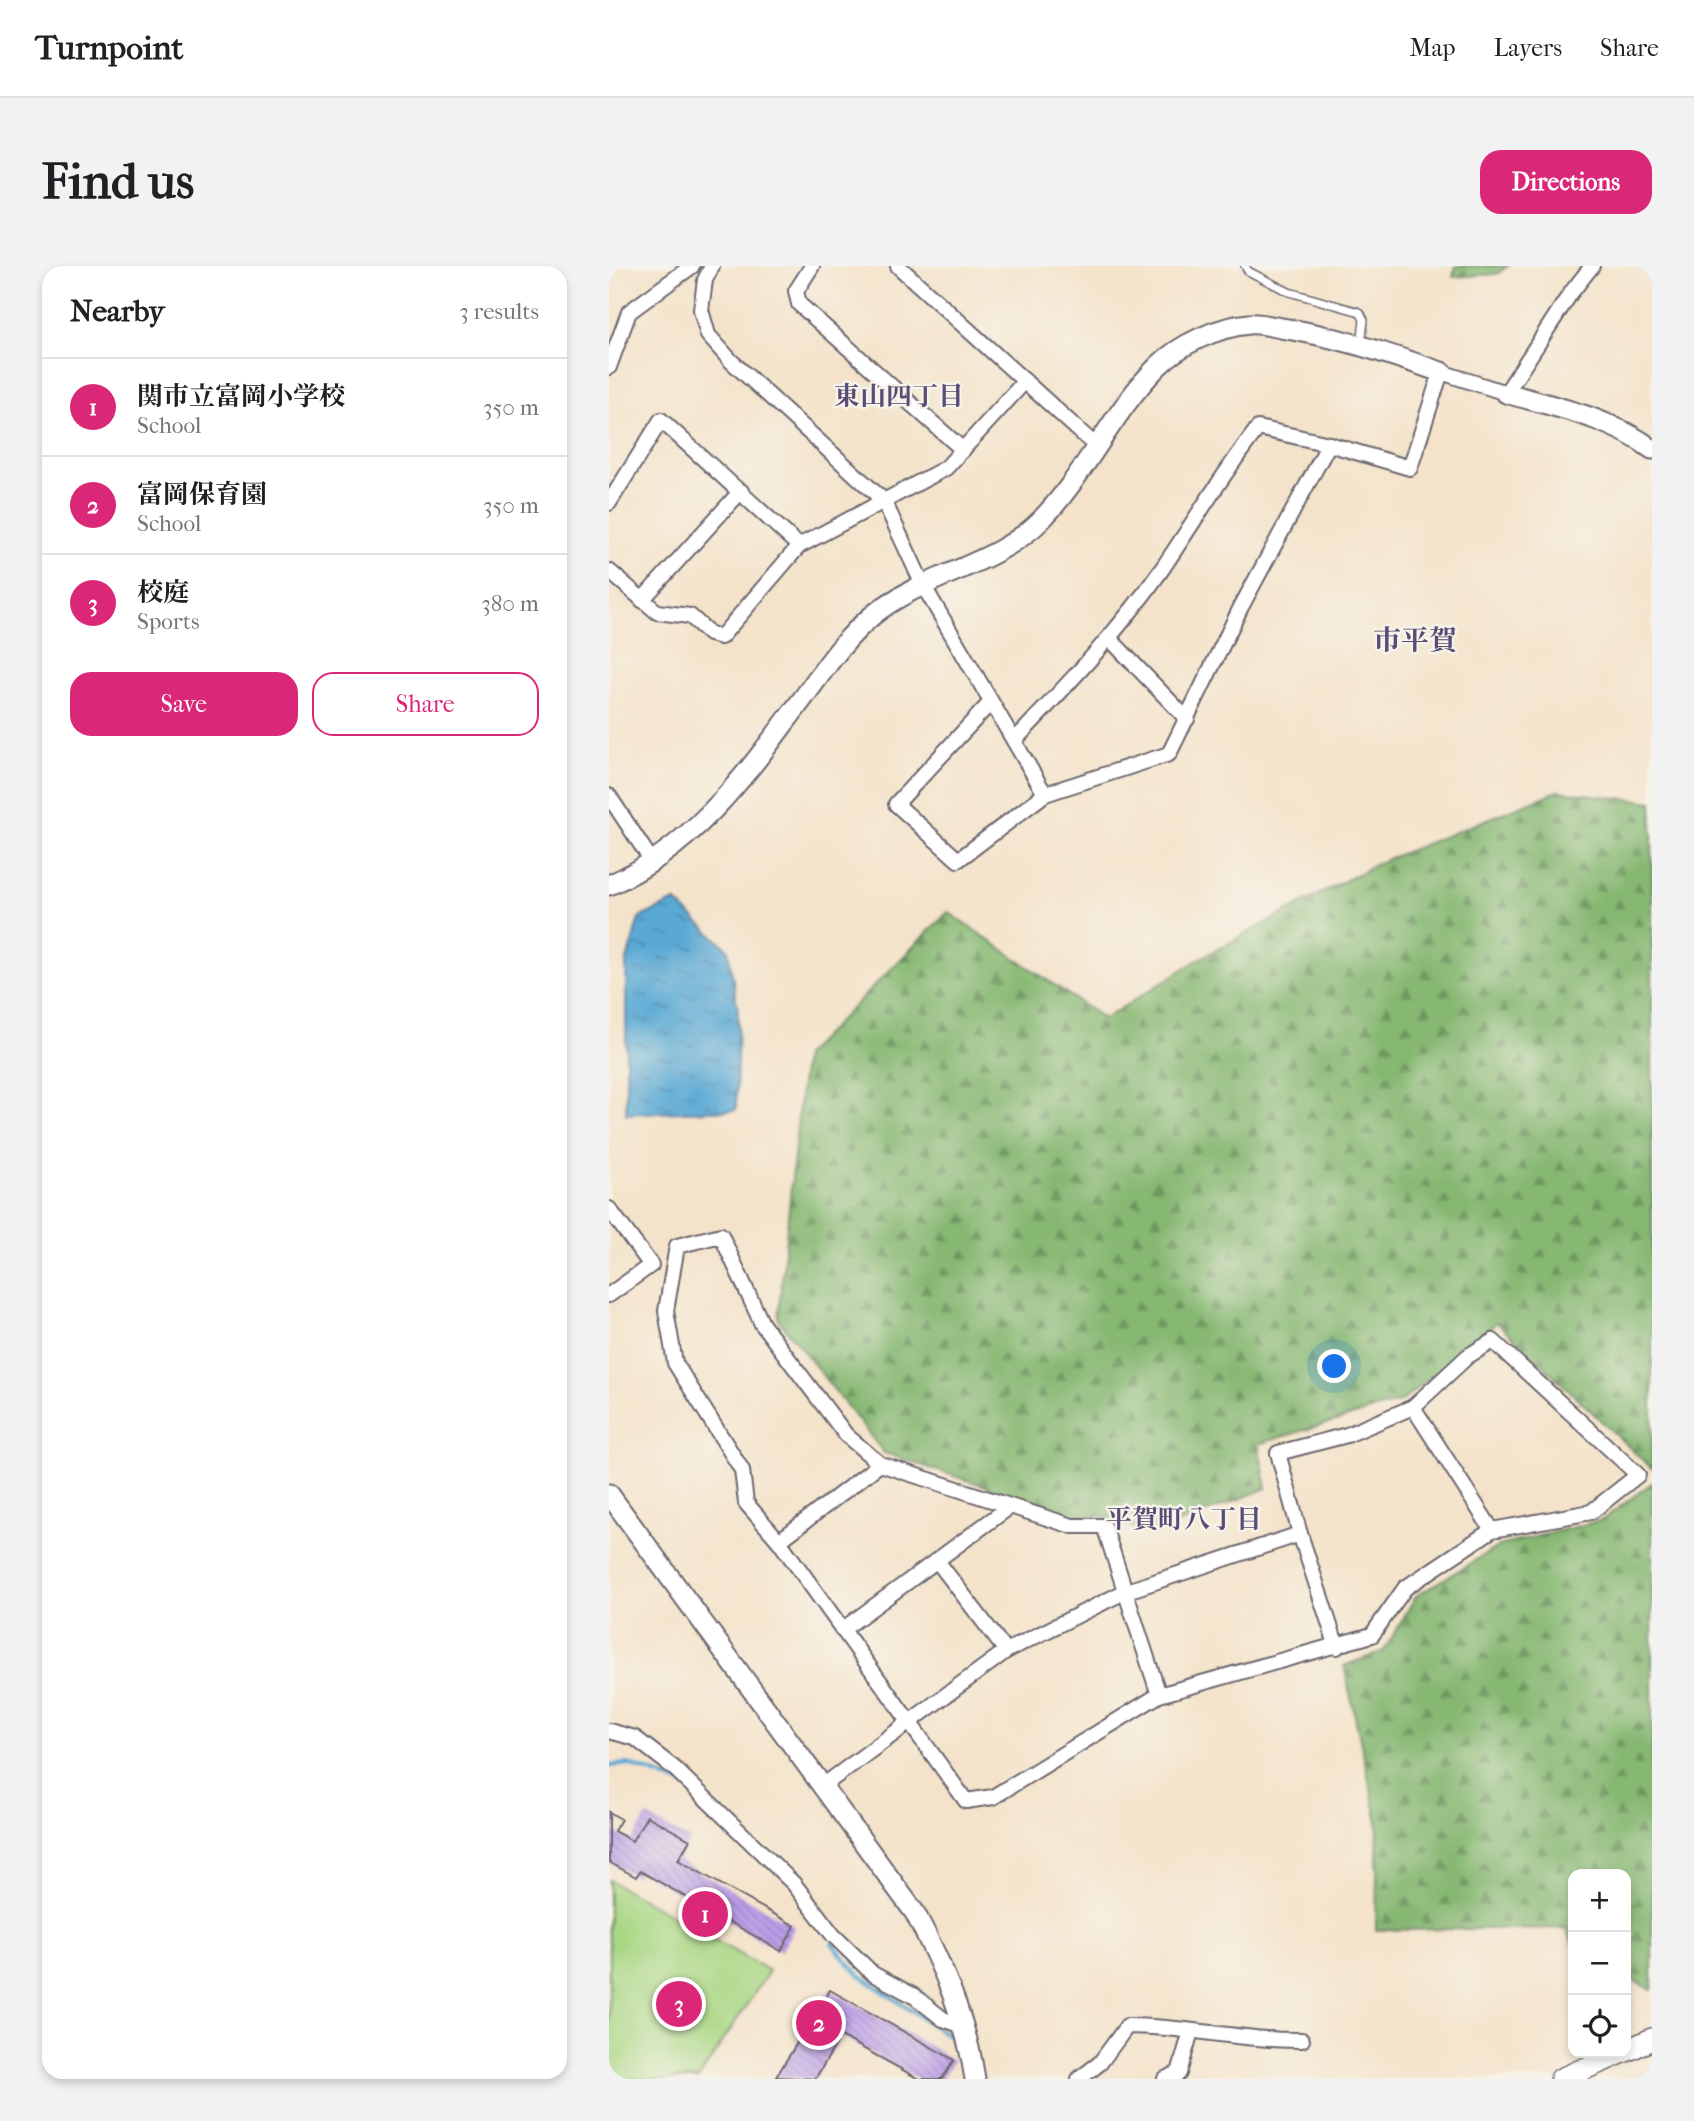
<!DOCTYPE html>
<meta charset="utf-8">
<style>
:root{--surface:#fff;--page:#f2f2f2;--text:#202124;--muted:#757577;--line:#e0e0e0;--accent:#db2777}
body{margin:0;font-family:"IM FELL French Canon","Noto Serif JP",serif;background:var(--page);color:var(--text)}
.controls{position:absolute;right:21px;bottom:21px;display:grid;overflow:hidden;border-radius:14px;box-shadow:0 4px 10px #0003}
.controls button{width:63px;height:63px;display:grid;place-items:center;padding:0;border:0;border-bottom:2px solid var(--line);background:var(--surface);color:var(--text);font:35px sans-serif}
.you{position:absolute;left:726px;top:1101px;width:24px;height:24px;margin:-18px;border:5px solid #fff;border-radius:50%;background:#1a73e8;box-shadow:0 0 0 10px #1a73e833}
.badge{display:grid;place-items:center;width:46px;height:46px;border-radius:50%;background:var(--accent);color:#fff;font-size:23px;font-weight:700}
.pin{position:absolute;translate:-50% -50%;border:4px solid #fff;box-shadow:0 2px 7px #0006}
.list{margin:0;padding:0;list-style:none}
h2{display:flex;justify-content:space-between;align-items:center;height:91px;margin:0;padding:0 28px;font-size:30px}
h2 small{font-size:23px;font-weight:400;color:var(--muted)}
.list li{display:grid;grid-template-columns:46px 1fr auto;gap:21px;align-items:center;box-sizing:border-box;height:98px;padding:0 28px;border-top:2px solid var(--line)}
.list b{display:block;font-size:26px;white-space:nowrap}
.list p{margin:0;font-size:23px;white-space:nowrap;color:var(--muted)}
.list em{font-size:23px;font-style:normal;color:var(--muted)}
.actions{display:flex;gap:14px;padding:21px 28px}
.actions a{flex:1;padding:16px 0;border:2px solid var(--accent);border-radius:21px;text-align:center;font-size:24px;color:var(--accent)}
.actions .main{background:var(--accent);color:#fff}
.icon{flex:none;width:38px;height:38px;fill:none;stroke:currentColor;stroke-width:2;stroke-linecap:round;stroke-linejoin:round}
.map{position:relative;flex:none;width:1043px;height:1813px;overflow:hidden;border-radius:21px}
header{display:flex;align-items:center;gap:42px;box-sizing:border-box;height:98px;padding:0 35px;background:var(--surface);border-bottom:2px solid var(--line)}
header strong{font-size:33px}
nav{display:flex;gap:38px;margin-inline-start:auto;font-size:24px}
.intro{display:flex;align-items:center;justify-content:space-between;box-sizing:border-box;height:168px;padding:0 42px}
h1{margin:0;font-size:49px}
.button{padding:18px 32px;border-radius:21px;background:var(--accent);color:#fff;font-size:24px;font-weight:700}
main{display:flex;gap:42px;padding:0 42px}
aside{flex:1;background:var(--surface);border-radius:21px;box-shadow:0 4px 10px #0003}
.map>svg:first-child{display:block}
.forest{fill:url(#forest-firs);stroke:#546d56;stroke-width:2}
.garden{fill:#a9d784;stroke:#667c60;stroke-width:2}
.water{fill:url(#water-ripples);stroke:#3e6688;stroke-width:2}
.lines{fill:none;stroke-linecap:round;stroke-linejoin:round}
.stream{stroke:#5aa9d4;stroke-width:4.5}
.building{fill:url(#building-back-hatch)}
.lane-casing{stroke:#6c666d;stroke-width:10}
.street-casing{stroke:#6c666d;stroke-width:18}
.secondary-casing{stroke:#6c666d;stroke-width:23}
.primary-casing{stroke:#6c666d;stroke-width:24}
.lane{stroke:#fff;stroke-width:7}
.street{stroke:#fff;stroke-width:14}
.secondary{stroke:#fff;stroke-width:19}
.primary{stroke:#fff;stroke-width:21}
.labels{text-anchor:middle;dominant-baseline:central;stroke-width:5;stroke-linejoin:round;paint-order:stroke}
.neighbourhood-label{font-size:26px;font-weight:bold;fill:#584d78;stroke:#f7f3e8}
.quarter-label{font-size:28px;font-weight:bold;fill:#584d78;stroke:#f7f3e8}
</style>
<header>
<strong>Turnpoint</strong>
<nav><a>Map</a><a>Layers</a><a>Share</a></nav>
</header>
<div class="intro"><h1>Find us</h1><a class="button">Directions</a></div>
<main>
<aside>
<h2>Nearby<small>3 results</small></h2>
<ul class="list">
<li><span class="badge">1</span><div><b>関市立富岡小学校</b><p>School</p></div><em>350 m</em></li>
<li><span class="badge">2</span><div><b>富岡保育園</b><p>School</p></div><em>350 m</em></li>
<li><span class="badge">3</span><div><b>校庭</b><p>Sports</p></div><em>380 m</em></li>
</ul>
<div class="actions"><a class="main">Save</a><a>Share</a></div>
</aside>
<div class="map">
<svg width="1043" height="1813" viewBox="0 0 1043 1813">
<defs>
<pattern id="forest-firs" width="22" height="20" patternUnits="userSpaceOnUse" patternTransform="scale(1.75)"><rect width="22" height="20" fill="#86b872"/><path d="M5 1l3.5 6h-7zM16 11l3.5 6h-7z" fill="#6d955f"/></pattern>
<pattern id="water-ripples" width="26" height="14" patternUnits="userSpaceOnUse" patternTransform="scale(1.75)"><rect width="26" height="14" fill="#5aa9d4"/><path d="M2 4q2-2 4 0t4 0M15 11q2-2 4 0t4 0" fill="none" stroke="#4a89ad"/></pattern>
<pattern id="building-back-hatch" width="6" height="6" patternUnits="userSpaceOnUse" patternTransform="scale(1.75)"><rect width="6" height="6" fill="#bc9ee9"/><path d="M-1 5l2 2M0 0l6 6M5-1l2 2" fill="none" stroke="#9880be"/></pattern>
</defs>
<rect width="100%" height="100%" fill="#f7f3e8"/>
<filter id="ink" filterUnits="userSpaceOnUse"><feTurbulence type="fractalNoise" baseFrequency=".0143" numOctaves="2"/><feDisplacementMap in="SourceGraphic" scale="14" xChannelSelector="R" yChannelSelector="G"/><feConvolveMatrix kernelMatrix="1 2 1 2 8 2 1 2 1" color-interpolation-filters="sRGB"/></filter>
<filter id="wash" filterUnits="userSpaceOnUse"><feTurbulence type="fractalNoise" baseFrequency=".00686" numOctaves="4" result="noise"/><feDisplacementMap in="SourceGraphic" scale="28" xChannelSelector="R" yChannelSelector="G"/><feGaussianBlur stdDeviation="1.57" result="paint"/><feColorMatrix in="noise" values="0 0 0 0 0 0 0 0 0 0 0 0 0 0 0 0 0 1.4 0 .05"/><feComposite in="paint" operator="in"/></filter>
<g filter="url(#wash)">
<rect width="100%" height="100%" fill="#f4e3ca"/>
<!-- forest -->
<g class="forest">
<polygon points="847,0 899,0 888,8 844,11"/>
<polygon points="949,525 1043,536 1043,1203 888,1056 793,1135 649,1178 658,1222 544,1268 495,1250 467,1250 275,1187 169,1053 195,790 339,646 495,753 590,693 769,597"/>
<polygon points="1043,1217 1043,1724 1017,1711 1017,1608 964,1608 964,1678 957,1662 767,1664 769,1556 735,1400 775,1385 807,1330 890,1280 993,1254"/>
</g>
<!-- garden -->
<polygon class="garden" points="0,1614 160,1705 89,1813 0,1813"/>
<!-- water -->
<polygon class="water" points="66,635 119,683 129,745 127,844 17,848 17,698 30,652"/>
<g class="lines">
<!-- stream -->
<g class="stream">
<polyline points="0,1500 19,1498 74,1518"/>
<polyline points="223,1677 250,1709 339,1769"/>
</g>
</g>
<g id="blocks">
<!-- building -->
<g class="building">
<polygon points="0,1546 12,1553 5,1565 23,1575 38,1550 81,1574 69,1594 186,1660 172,1685 31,1605 27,1611 0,1596"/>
<polygon points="221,1724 345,1794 333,1813 310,1813 232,1770 206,1813 167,1811"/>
</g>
</g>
</g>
<g filter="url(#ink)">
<use href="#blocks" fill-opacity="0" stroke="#6c666d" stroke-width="2"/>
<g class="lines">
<!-- lane casing -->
<g class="lane-casing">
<polyline id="lane" points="636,0 639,5 680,26 751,46 755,54 752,79"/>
</g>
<!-- street casing -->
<g class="street-casing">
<g id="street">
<polyline points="103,0 96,14 92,44 99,69 122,95 275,235 314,319 436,528"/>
<polyline points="203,0 187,25 190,38 354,184"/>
<polyline points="289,0 487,180"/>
<polyline points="0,101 20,46 83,0"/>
<polyline points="0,237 52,154 190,280"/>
<polyline points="0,305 48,346 81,350 101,368 112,371 190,280 337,202 416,115"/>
<polyline points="33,334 132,225"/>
<polyline points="500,372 578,453"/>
<polyline points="382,436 287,538 349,594 436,528 560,488 632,341 720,178"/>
<path d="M407,473C458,419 510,365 553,303C585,256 614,207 649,162L720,178L801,202L832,106L897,127L961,28L983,0"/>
<polyline points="0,530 42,594"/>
<polyline points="0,943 42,999 0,1029"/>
<polyline points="804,1141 883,1264"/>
<polyline points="170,1275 271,1198"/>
<polyline points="329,1296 397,1385"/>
<polyline points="233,1364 399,1242"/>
<polyline points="550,1429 495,1260 463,1260 271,1198 237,1169 153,1058 112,969 68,980 57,1045 66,1097 133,1204 137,1237 170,1275 357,1535 384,1531 550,1429 763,1369 796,1322 883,1264 982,1246 1029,1209 884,1075 859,1090 804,1141 738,1169 669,1187 691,1268 728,1381"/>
<polyline points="0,1465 26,1472 65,1502 185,1618 224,1669 264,1708 305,1730 334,1753 354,1760"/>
<polyline points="215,1519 397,1385 515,1326 691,1268"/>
<path d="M470,1813L491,1797L518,1760C577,1760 634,1775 693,1774"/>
<polyline points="556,1813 570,1807 582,1765"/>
</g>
</g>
<!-- secondary casing -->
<g class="secondary-casing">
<g id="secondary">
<path d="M897,127C946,141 1002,152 1043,183"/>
<path d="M0,619C86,582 141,503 195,431C216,402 236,372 264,349C313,309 387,300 432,254C477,208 503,146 549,100C571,78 609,61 640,58C650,57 662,60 672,62C728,70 779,88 832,106"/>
<path d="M0,1228L306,1647C334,1700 357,1753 366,1813"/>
</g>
</g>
<!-- primary casing -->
<g class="primary-casing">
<g id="primary">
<polyline points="1017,1785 1043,1773"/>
<polyline points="952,1813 1012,1787"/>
</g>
</g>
<!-- lane -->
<use href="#lane" class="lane"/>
<!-- street -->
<use href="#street" class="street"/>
<!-- secondary -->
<use href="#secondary" class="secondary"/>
<!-- primary -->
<use href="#primary" class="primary"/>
</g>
</g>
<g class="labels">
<!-- neighbourhood labels -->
<g class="neighbourhood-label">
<text x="290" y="130">東山四丁目</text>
<text x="575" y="1253">平賀町八丁目</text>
</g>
<!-- quarter labels -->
<g class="quarter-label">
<text x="806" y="374">市平賀</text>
</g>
</g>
</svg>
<div class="controls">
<button>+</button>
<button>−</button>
<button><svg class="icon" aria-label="locate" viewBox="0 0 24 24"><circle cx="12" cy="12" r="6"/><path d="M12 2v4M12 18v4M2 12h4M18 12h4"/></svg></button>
</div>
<div class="you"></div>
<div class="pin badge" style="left:96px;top:1648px">1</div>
<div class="pin badge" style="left:210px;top:1757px">2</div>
<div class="pin badge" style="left:70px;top:1738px">3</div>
</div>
</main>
